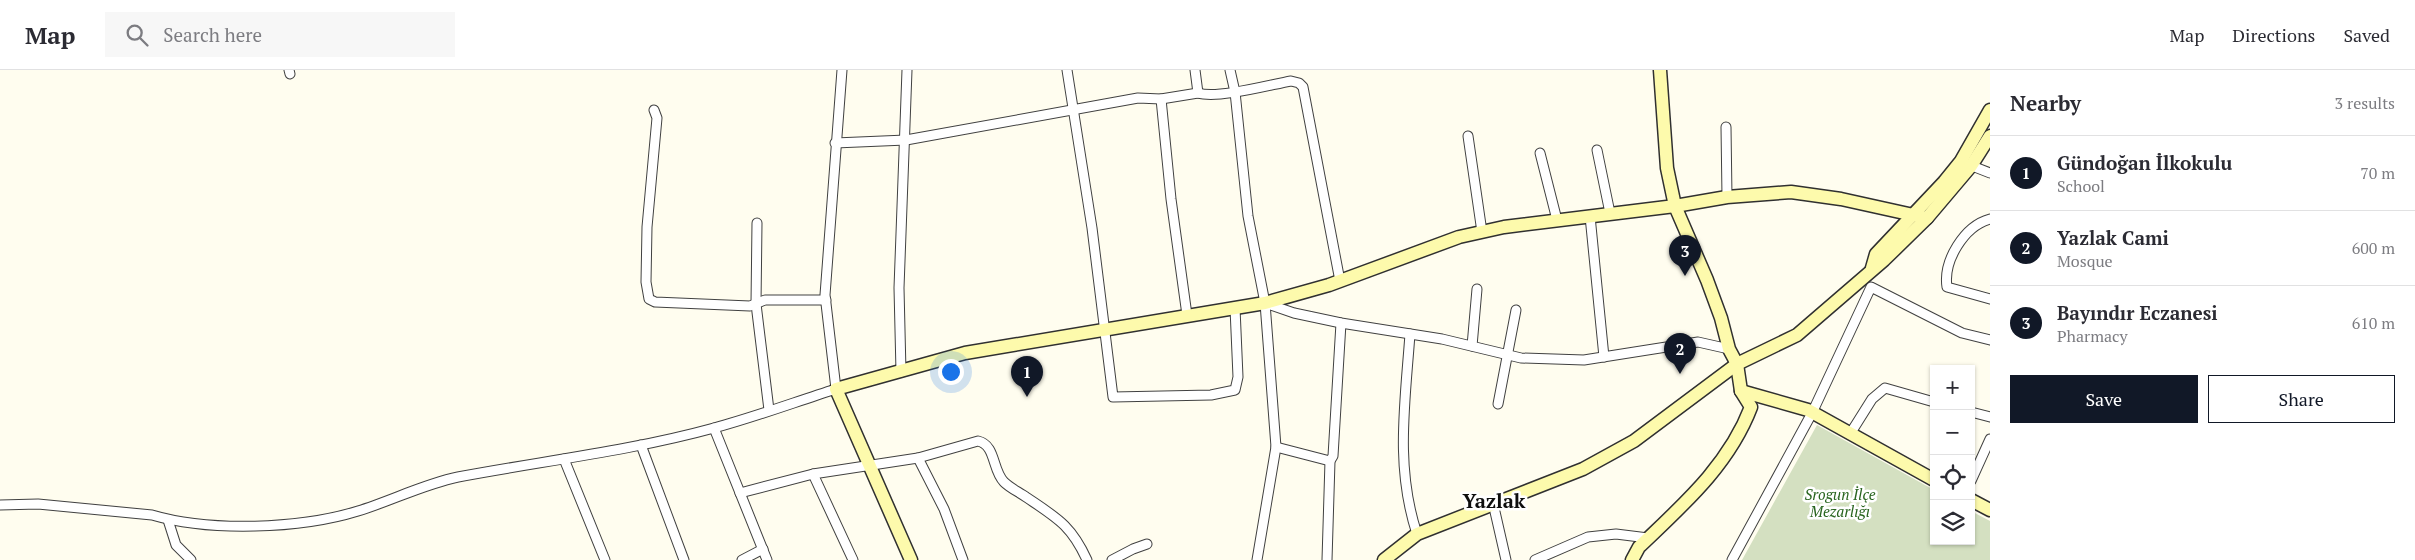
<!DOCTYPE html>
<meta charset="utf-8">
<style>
:root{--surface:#fff;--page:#f7f7f7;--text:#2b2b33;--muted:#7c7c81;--line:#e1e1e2;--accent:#111827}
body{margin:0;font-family:"PT Serif",serif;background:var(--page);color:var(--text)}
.controls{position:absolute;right:15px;bottom:15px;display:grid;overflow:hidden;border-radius:0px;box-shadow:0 1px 4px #0004}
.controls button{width:45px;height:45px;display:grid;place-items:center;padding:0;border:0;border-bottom:1px solid var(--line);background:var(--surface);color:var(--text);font:25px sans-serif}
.you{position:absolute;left:950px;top:301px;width:18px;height:18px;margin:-12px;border:4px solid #fff;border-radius:50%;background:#1a73e8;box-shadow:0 0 0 8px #1a73e833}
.badge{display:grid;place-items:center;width:32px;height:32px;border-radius:50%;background:var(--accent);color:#fff;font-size:16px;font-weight:700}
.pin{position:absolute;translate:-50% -41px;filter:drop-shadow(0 1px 2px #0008)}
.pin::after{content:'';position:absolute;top:26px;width:18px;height:15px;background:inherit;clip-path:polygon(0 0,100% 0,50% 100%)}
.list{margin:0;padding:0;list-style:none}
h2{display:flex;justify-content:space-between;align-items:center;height:65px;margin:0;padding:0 20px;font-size:21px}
h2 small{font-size:16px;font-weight:400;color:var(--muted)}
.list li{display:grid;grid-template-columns:32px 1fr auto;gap:15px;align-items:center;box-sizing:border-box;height:75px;padding:0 20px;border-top:1px solid var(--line)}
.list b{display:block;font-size:19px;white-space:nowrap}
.list p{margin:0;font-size:16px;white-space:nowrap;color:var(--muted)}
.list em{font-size:16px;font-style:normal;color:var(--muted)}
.actions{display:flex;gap:10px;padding:15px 20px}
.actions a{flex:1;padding:11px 0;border:1px solid var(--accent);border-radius:0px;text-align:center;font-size:18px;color:var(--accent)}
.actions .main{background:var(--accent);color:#fff}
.icon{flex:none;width:28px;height:28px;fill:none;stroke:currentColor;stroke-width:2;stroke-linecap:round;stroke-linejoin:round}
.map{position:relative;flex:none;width:1990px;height:490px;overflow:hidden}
header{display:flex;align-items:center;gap:30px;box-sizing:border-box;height:70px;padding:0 25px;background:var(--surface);border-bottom:1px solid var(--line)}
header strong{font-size:24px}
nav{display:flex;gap:28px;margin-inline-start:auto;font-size:18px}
.search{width:350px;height:45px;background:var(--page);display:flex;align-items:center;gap:12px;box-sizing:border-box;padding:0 18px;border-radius:0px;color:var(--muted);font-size:19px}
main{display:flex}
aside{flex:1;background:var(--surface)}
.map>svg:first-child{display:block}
.cemetery{fill:#d4e0c1}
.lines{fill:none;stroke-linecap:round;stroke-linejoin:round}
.street-casing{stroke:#414141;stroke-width:11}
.secondary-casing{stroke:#303030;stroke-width:15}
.street{stroke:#fff;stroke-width:9}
.secondary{stroke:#fdfaac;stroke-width:12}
.labels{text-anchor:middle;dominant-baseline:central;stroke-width:5;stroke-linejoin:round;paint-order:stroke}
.park-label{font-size:15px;font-style:italic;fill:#29651f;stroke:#fff}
.district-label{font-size:20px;font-weight:bold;fill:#0e0e0e;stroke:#fff}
</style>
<header>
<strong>Map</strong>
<div class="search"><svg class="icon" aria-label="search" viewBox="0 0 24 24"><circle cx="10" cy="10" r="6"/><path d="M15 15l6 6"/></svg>Search here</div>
<nav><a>Map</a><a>Directions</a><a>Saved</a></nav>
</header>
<main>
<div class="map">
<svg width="1990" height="490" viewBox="0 0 1990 490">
<rect width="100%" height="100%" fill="#fffdef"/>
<!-- cemetery -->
<polygon class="cemetery" points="1817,355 1934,420 1934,471 1971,471 1971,441 1990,451 1990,490 1742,490"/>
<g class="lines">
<!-- street casing -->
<g class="street-casing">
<g id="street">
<polyline points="289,0 290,4"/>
<polyline points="1067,0 1092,158 1113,327 1211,325 1235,320 1238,307 1235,238"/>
<polyline points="1195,0 1198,23"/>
<polyline points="1230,0 1235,22 1248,146 1265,233 1276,377 1257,490"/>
<polyline points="1161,29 1171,129 1187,245"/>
<polyline points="654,40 657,48 647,157 646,212 649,229 655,232 750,236 765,230 826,230"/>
<polyline points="1726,57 1727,127"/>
<polyline points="1468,66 1482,162"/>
<path d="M835,73L906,70L1138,28L1161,29L1198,23C1218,29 1269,15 1291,11L1299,13L1303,17L1340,211"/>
<polyline points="1597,80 1610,143"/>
<polyline points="1540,83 1557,150"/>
<polyline points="1967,94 1990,103"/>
<polyline points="1590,146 1604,287"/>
<path d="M1990,149C1964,156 1943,191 1947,217L1990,229"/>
<polyline points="757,153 756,234 769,340"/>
<polyline points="1265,233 1294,243 1341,253 1442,269 1521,288 1584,290 1698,272 1729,279"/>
<path d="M1410,264C1405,334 1395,397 1417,464"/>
<polyline points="1472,276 1477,219"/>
<polyline points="901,302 899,218 907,0"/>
<polyline points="1498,334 1516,240"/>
<polyline points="1971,342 1990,347"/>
<polyline points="714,358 767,490"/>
<polyline points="1850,364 1872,329 1885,318 1934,332"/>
<polyline points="641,375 684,490"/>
<polyline points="1276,377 1330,391"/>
<polyline points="918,388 944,439 963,490"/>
<polyline points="564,389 605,490"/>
<polyline points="813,404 853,490"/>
<polyline points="1971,411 1990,369"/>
<path d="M740,423L813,404L918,388L978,371C996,375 992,400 1004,412C1010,418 1019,422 1026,427C1057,448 1071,455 1087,490"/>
<polyline points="1493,433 1506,490"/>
<path d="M0,435L38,434L152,445C210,462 300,459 358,441C391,431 424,414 458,407C543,391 630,381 714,358C755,347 795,332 836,319L825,225L842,0"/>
<polyline points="168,450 176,475 191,490"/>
<polyline points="742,490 763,479"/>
<polyline points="1112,490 1133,479 1147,474"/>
<polyline points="1327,490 1330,391 1333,386 1341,253"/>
<polyline points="1535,490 1588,467 1616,464 1648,468"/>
<polyline points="1732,490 1812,343 1871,217 1962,263 1990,270"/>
</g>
</g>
<!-- secondary casing -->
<g class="secondary-casing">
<g id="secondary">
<polyline points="1872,198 1876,184 1944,112 1961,91 1990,40"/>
<polyline points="1741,321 1808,340 1934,410"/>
<polyline points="1971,430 1990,440"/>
<polyline points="911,490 836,319 965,283 1265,233 1329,215 1459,167 1504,157 1675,136 1727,127 1791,122 1841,129 1927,148"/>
<polyline points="1384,490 1417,464 1583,399 1634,371 1737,294 1797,265 1884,190 1927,148 1971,96 1990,66"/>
<path d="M1632,490L1639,477C1683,435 1729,395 1751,337L1741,321L1737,294L1729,279L1721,248L1707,210L1675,136L1667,98L1660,0"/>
</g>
</g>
<!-- street -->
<use href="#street" class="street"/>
<!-- secondary -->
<use href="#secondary" class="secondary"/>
</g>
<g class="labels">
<!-- park labels -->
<g class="park-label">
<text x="1840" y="424">Srogun İlçe<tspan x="1840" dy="17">Mezarlığı</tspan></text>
</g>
<!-- district labels -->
<g class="district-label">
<text x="1494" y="430">Yazlak</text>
</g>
</g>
</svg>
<div class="controls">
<button>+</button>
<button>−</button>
<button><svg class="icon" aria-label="locate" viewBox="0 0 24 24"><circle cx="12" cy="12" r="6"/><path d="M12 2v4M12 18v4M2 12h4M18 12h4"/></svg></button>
<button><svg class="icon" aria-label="layers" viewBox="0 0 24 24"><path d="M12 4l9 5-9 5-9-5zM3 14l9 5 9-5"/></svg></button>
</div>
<div class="you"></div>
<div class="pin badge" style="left:1027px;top:327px">1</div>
<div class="pin badge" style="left:1680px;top:304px">2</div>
<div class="pin badge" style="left:1685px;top:206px">3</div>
</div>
<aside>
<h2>Nearby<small>3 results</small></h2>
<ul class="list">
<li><span class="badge">1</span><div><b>Gündoğan İlkokulu</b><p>School</p></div><em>70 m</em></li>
<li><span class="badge">2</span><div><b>Yazlak Cami</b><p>Mosque</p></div><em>600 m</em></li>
<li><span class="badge">3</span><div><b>Bayındır Eczanesi</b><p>Pharmacy</p></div><em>610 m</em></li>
</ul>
<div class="actions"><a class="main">Save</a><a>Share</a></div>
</aside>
</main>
